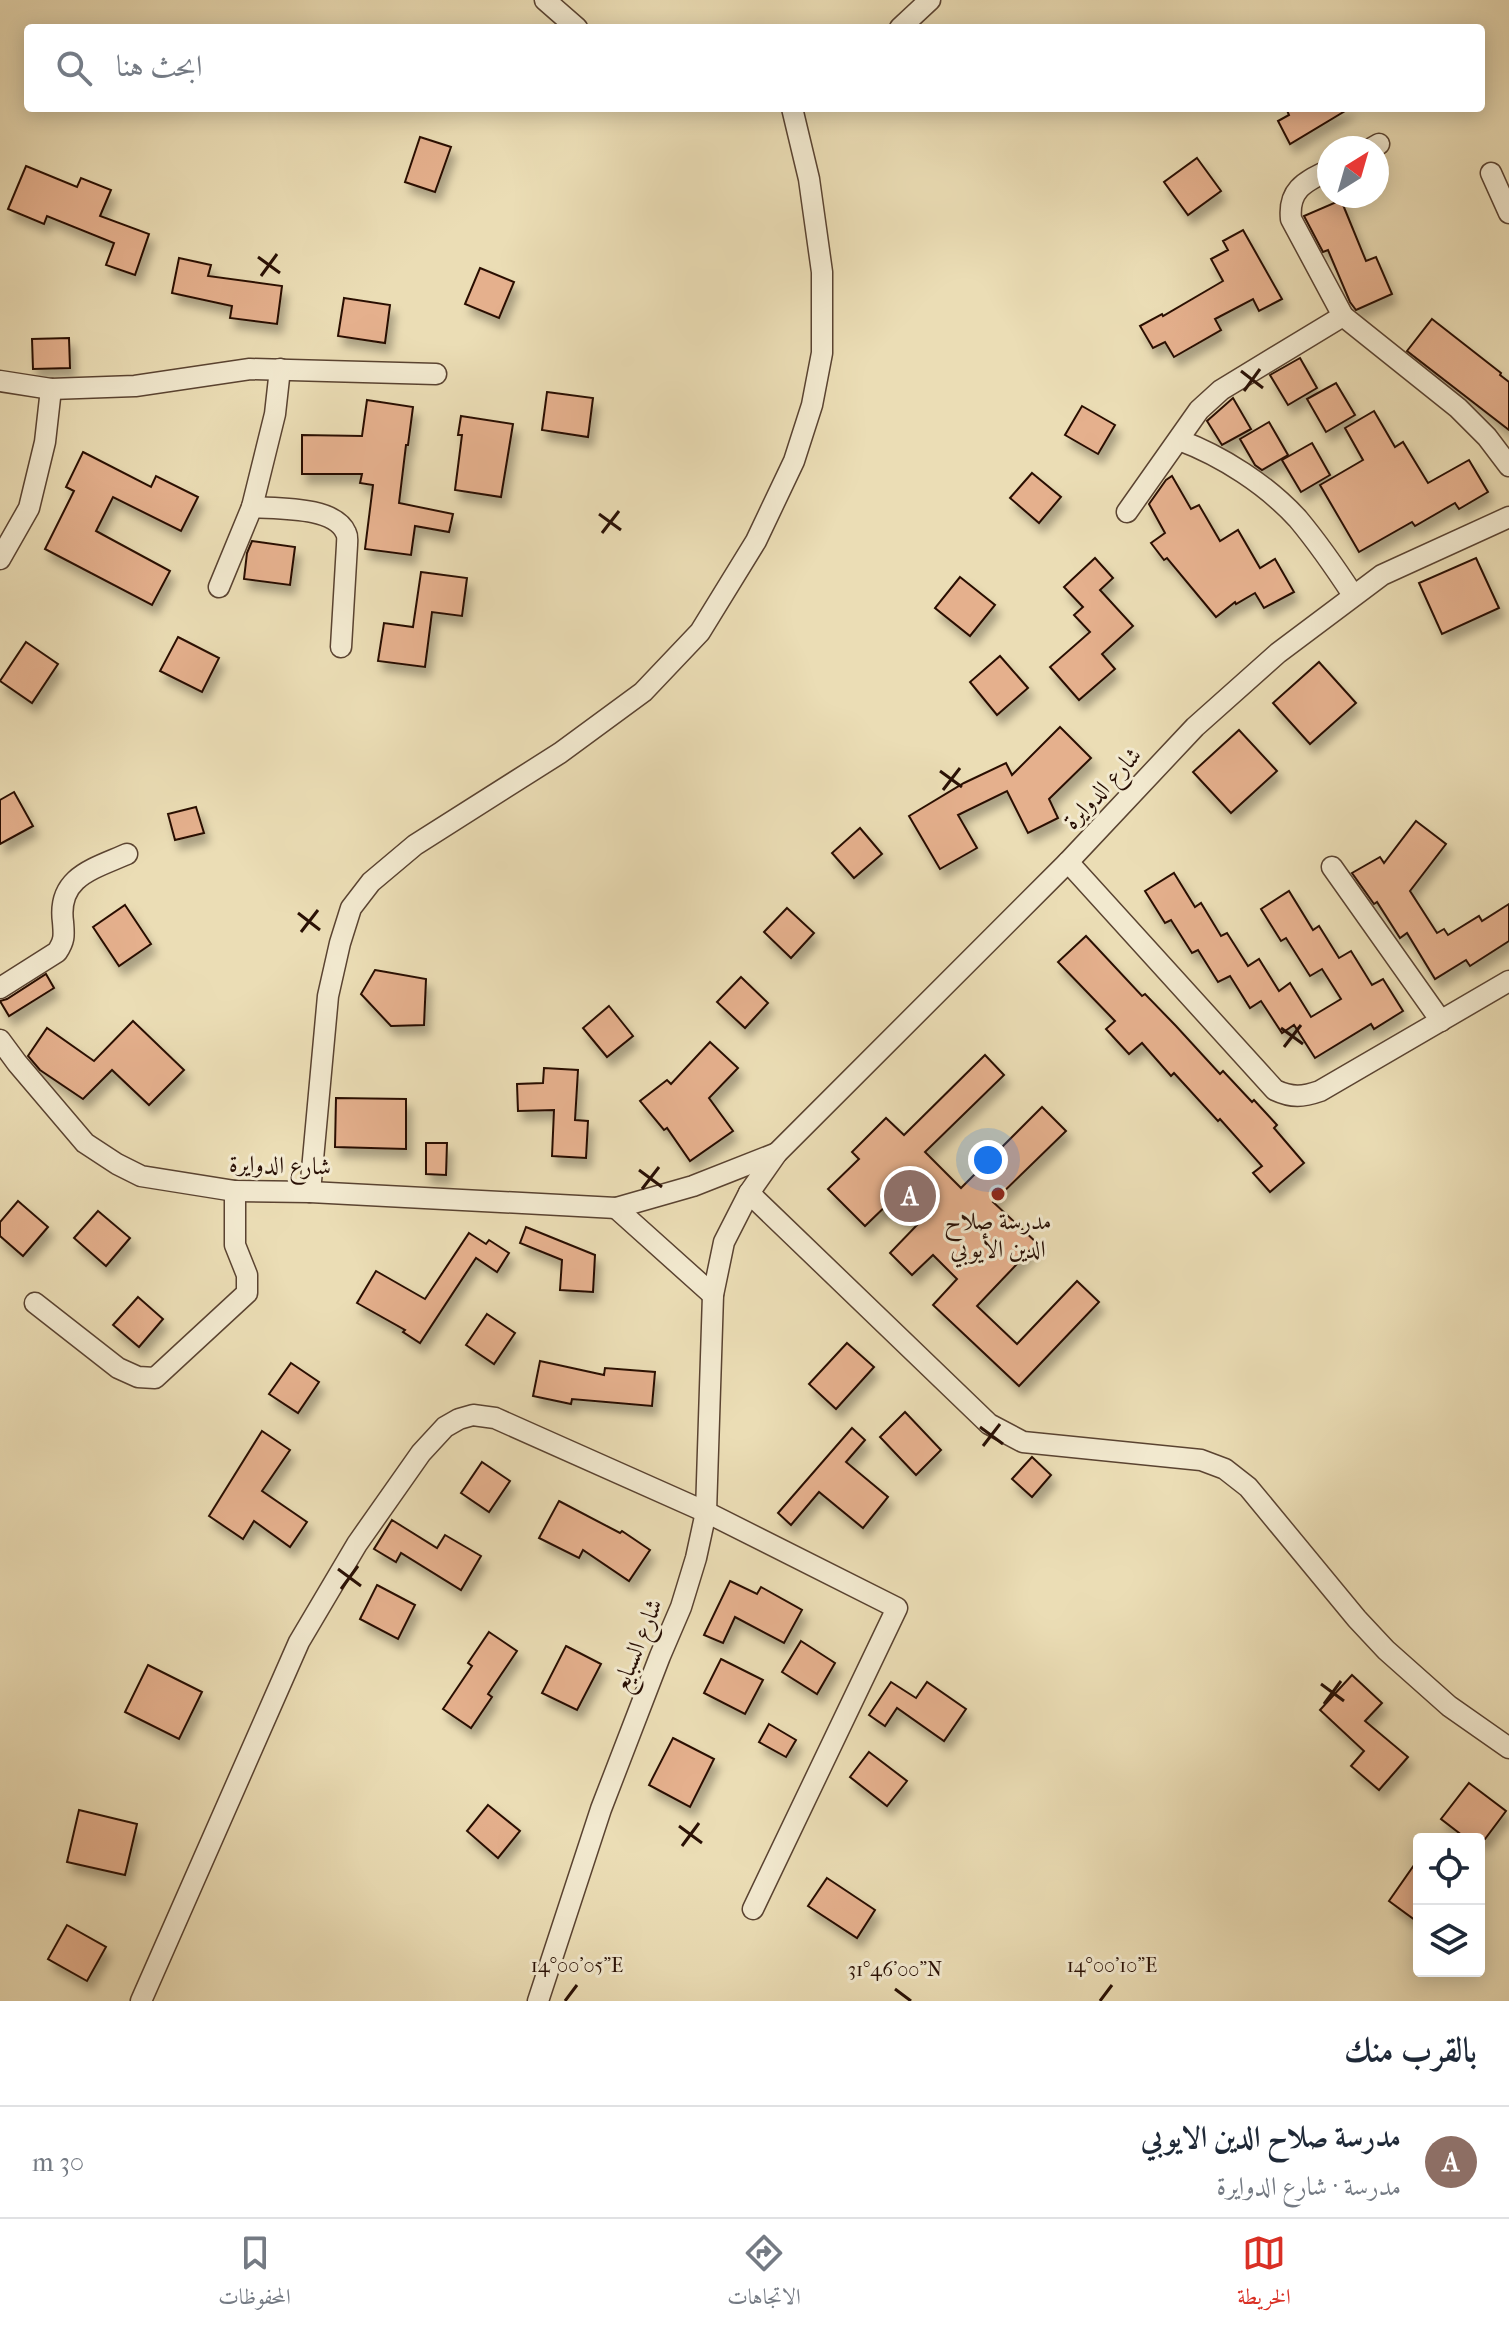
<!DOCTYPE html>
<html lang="ar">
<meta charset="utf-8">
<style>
:root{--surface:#fff;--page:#f2f2f3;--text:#1f2937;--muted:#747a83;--line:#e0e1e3;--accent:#d93025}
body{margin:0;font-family:"IM FELL French Canon",Amiri,serif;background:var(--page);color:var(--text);direction:rtl}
.controls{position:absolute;right:24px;bottom:24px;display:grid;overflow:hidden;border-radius:8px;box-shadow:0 4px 20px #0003}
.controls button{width:72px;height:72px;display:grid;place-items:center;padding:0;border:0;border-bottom:2px solid var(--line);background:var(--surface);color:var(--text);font:40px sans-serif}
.compass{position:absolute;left:1317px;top:136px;width:72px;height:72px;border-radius:50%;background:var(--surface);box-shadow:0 4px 20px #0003;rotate:37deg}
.you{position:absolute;left:988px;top:1160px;width:28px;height:28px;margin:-20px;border:6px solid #fff;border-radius:50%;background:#1a73e8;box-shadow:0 0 0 12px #1a73e833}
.badge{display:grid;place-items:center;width:52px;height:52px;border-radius:50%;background:var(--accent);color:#fff;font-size:26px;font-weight:700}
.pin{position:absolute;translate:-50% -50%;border:4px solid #fff;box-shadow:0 2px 8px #0006}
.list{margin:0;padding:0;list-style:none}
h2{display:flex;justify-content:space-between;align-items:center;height:104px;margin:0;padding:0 32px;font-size:34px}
h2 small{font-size:26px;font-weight:400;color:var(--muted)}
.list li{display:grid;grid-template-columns:52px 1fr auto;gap:24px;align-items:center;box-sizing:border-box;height:112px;padding:0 32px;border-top:2px solid var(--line)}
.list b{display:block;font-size:30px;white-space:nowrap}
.list p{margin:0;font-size:26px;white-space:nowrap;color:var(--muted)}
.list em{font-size:26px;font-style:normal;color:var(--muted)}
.icon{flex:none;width:44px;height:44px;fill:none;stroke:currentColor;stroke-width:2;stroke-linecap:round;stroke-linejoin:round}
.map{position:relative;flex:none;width:1509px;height:2001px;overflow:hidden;direction:ltr}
.search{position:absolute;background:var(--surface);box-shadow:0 4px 20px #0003;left:24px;right:24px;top:24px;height:88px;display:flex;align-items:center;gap:20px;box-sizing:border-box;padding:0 28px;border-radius:8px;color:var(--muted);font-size:30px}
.sheet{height:216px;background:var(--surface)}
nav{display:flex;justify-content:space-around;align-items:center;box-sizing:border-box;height:112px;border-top:2px solid var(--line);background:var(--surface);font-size:22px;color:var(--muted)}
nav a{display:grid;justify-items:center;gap:4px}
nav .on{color:var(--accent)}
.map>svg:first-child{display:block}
.building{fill:#e5b08d;stroke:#291005;stroke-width:2;filter:url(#shadow)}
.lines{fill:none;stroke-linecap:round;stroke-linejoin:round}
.minor-casing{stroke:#5a4331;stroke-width:23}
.minor{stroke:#f2e9cf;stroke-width:20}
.ticks{fill:none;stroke:#291005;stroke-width:3}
.poi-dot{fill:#8f2418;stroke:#f2e9cf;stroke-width:3}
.labels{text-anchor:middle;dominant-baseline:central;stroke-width:6;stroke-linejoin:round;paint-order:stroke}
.street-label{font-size:24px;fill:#291005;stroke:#f2e9cf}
.poi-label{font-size:24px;fill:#291005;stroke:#f2e9cf}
.ticks-label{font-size:20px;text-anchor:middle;fill:#291005;stroke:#f2e9cf;stroke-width:6;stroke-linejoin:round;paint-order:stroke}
</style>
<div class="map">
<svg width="1509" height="2001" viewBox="0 0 1509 2001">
<defs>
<filter id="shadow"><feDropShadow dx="5" dy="9" stdDeviation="4" flood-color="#0004"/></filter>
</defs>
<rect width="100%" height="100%" fill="#ebddb5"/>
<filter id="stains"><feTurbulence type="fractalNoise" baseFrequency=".0025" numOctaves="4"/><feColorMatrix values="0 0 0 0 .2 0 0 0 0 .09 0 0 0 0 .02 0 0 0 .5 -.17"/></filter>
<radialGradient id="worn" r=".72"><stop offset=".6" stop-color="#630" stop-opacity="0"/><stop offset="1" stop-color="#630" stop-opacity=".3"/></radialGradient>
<!-- building -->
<g class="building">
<polygon points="1286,108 1350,108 1290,144 1278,121 1289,115"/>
<polygon points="420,137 451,147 435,192 405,182"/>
<polygon points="1197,158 1221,191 1188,215 1164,182"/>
<polygon points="26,166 77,187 81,178 111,190 100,216 149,234 135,275 106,265 114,243 47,216 44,224 8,209"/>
<polygon points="1341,200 1366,261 1376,257 1392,294 1356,310 1350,302 1328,250 1323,252 1304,216"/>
<polygon points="1243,230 1282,299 1259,311 1253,299 1215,319 1221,330 1174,357 1165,342 1153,348 1140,326 1162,314 1163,316 1223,281 1211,259 1228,250 1223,241"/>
<polygon points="179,258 211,265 208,276 282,286 277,324 230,318 232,306 172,293"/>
<polygon points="480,268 514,282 499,318 465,304"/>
<polygon points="344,298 390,305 385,343 338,336"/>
<polygon points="1432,319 1501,373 1500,375 1509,382 1509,430 1407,351"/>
<polygon points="69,338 70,368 33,369 32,339"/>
<polygon points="1300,358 1317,388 1288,405 1270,375"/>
<polygon points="1336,383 1355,415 1326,432 1307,399"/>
<polygon points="547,392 593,398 588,437 542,430"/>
<polygon points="1233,398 1251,429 1222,445 1207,421"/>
<polygon points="367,400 413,407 408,445 406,445 399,503 453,514 449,532 415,526 411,555 365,549 373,485 360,483 362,474 302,474 302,435 362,436"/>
<polygon points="1082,406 1115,425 1098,454 1065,435"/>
<polygon points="1374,411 1395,447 1403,442 1428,483 1469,460 1488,492 1459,509 1455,503 1415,526 1412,522 1359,552 1320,485 1363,460 1345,428"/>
<polygon points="461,416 513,424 501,497 455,490 462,435 458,435"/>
<polygon points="1269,422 1288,455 1262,470 1255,465 1240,439"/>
<polygon points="1312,443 1330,475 1301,492 1282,460"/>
<polygon points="83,452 151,487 156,476 198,497 181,531 113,497 96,531 170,571 152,605 45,549 74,491 66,487"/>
<polygon points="1032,473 1061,497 1039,523 1010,498"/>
<polygon points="1172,476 1191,509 1199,505 1220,541 1238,530 1260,568 1275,559 1294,592 1264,608 1255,593 1236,604 1235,602 1216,617 1167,558 1164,560 1151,543 1165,533 1149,504 1166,480"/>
<polygon points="252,541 295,547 290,585 244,579 247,553"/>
<polygon points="1095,558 1113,578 1100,590 1133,626 1102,654 1115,669 1079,700 1050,667 1090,632 1074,615 1083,607 1064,587"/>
<polygon points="1476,558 1499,608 1442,634 1419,583"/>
<polygon points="421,572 467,578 462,616 432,612 425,667 378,661 384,623 413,627"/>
<polygon points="960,577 995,605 970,636 935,608"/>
<polygon points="178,637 219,658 202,692 160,671"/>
<polygon points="26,642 58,664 32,703 0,681"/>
<polygon points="1000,656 1028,688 997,715 970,682"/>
<polygon points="1319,662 1356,703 1310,744 1273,703"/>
<polygon points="1060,727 1091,758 1049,799 1058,818 1028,833 1007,791 958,815 977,848 940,869 909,816 964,783 1006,763 1012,775"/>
<polygon points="1239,730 1277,771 1231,813 1193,772"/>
<polygon points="14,792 33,826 0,844 0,800"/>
<polygon points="196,807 204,833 175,840 168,814"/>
<polygon points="1416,821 1446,844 1410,891 1437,933 1444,929 1448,935 1479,916 1482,921 1509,904 1509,941 1470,966 1466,960 1435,979 1407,933 1400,938 1377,902 1374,904 1352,873 1380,857 1384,863"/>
<polygon points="860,828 882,854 854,878 832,853"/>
<polygon points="1174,873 1195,907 1201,903 1221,936 1227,933 1248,966 1259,959 1279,991 1290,983 1311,1017 1341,999 1322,969 1310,976 1286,938 1281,941 1261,909 1289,891 1313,930 1319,926 1339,958 1351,951 1372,985 1383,979 1403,1011 1374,1029 1371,1024 1315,1058 1294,1025 1282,1033 1261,1001 1250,1008 1230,976 1218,982 1198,950 1192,953 1171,920 1165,923 1145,891"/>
<polygon points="125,905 151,944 119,966 93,927"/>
<polygon points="787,908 814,933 791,958 764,932"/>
<polygon points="1086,936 1142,996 1145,994 1176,1026 1220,1074 1223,1071 1252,1102 1254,1100 1277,1125 1274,1128 1304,1163 1270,1192 1253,1173 1262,1166 1220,1119 1218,1121 1174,1073 1171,1076 1142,1043 1129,1054 1106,1029 1115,1021 1058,962"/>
<polygon points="375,970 426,979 424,1025 391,1026 361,994"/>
<polygon points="46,974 54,988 9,1016 0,1001 7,999"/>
<polygon points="741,977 768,1003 745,1028 717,1002"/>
<polygon points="609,1006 633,1036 607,1057 583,1028"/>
<polygon points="133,1021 184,1070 149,1105 112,1070 83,1099 40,1070 28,1056 47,1028 94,1061"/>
<polygon points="710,1042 738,1068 709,1098 733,1131 690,1161 667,1128 664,1130 640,1101 667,1080 671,1084"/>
<polygon points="985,1055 1004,1075 925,1152 961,1188 1042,1107 1066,1131 993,1202 1037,1243 977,1306 1017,1344 1077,1281 1099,1302 1019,1386 933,1305 957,1279 933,1255 912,1275 890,1253 918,1224 893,1199 865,1226 828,1189 859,1159 852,1152 886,1118 904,1135"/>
<polygon points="544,1068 578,1070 575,1120 588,1121 586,1158 552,1156 554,1110 518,1111 517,1084 543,1083"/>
<polygon points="336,1098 406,1099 406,1149 335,1147"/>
<polygon points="426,1143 447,1143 446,1175 426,1174"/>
<polygon points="18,1201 48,1227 23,1256 0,1236 0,1222"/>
<polygon points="98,1211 130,1238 106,1266 74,1238"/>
<polygon points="526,1227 595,1255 593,1292 560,1290 562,1260 520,1243"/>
<polygon points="469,1233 486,1244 489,1240 509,1253 497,1272 476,1258 420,1343 403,1332 405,1330 357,1303 376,1271 425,1299"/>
<polygon points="138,1297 163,1319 139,1347 113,1325"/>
<polygon points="487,1314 515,1333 494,1364 466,1345"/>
<polygon points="847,1343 874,1367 836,1409 809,1384"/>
<polygon points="540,1361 604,1375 605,1368 655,1372 652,1406 572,1399 571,1404 533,1396"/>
<polygon points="291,1363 319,1382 298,1413 269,1394"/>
<polygon points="905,1412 941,1450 916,1475 880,1437"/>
<polygon points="852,1428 865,1440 846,1462 888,1497 863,1528 819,1492 791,1525 778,1513"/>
<polygon points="262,1431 290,1450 262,1491 307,1522 290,1547 254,1521 243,1539 209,1516"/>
<polygon points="1032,1457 1051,1475 1032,1497 1012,1479"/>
<polygon points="482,1462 510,1481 489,1512 461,1493"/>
<polygon points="559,1501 620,1533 622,1531 650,1550 629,1581 583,1550 579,1558 539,1538"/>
<polygon points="392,1520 437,1548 445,1535 481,1556 461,1590 401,1553 396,1562 374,1549"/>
<polygon points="730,1581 757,1594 761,1587 802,1610 784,1643 735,1617 723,1643 704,1635"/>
<polygon points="377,1585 415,1605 398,1639 360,1619"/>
<polygon points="489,1632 517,1651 488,1694 492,1697 471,1728 443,1709 472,1666 468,1663"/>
<polygon points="801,1641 835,1663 817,1694 782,1672"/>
<polygon points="566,1646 601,1664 577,1710 542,1693"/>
<polygon points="721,1659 763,1680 745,1714 704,1693"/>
<polygon points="148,1665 202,1692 179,1739 125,1712"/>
<polygon points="1352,1675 1382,1703 1365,1721 1408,1757 1379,1790 1351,1766 1364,1751 1320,1710"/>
<polygon points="891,1682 916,1698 927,1682 966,1709 944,1741 897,1708 885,1726 869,1715"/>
<polygon points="769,1724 796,1740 786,1757 759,1742"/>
<polygon points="673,1738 714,1759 690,1807 649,1785"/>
<polygon points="869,1752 907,1781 887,1806 850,1777"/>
<polygon points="1469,1783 1506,1811 1485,1839 1467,1839 1441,1819"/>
<polygon points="488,1805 520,1831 498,1858 467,1831"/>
<polygon points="79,1810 137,1824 125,1875 67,1862"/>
<polygon points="1419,1858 1419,1923 1389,1901"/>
<polygon points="827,1878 875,1910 857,1938 808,1906"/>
<polygon points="67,1925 106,1947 87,1981 48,1959"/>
</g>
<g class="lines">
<!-- minor casing -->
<g class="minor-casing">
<g id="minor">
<polyline points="545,0 577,28"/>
<polyline points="900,28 930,0"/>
<polyline points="1372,148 1379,144"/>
<path d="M1329,170C1305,182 1288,189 1291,219L1343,316L1458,408L1487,437L1509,466"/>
<polyline points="1491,173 1509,213"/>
<polyline points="0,381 51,389 135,386 250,369 436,374"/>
<path d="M1179,440C1222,456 1267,485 1298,519C1318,543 1336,569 1353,595"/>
<path d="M252,507C277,509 335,506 346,533C348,537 347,541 347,545L341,647"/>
<polyline points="1127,512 1199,410 1221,390 1343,316"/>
<polyline points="0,559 29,508 45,442 51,389"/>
<polyline points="219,587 252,507 275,414 280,369"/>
<path d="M1068,862L1275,1090C1292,1098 1303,1097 1320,1091L1509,981"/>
<polyline points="1332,867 1441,1021"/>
<path d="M0,988L57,952C65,940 64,935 63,922C57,877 93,869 127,854"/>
<polyline points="0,1040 17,1063 85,1143 117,1164 141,1176 235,1191 310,1192 616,1208 693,1186 777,1153"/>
<polyline points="310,1192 328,996 340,943 351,908 371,882 415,845 560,753 643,692 700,632 756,541 794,461 812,405 822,353 822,272 809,179 792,108"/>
<polyline points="749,1193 989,1424 1023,1442 1201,1460 1225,1469 1248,1487 1357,1619 1386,1650 1449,1706 1509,1748"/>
<polyline points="616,1208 713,1295"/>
<polyline points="35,1303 118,1368 138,1377 155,1378 247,1293 247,1275 235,1245 235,1191"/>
<polyline points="141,2001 299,1642 357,1544 421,1453 445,1427 459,1419 473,1415 495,1418 706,1512 897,1608 753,1909"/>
<polyline points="538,2001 601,1809 660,1656 681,1607 696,1558 706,1512 713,1295 724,1242 749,1193 777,1153 1068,862 1195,727 1278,653 1382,575 1509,517"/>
</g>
</g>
<!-- minor -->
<use href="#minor" class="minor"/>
</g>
<!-- ticks -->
<path class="ticks" d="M258,257L280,273M261,276L277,254M1241,371L1263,388M1244,391L1260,369M599,514L621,530M602,533L619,511M940,771L962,787M943,790L960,768M298,913L320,930M301,932L318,910M1281,1028L1303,1044M1284,1047L1301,1025M639,1170L662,1187M642,1189L659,1167M980,1427L1003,1444M983,1446L1000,1424M338,1569L361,1586M341,1589L358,1566M1321,1684L1344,1701M1324,1704L1341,1681M679,1826L702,1843M682,1846L699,1823M895,1989L911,2001M565,2001L577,1985M1100,2001L1112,1985"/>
<!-- markers -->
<circle class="poi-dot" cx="998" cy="1194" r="8"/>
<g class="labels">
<!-- street labels -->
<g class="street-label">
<text transform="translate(1102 788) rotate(-47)">شارع الدوايرة</text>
<text transform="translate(280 1165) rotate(2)">شارع الدوايرة</text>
<text transform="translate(637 1645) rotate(-68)">شارع السبايع</text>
</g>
<!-- poi labels -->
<g class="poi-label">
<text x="998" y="1221">مدرسة صلاح<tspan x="998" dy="28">الدين الأيوبي</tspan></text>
</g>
</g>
<g class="ticks-label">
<text x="577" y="1972">14°00'05"E</text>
<text x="1112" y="1972">14°00'10"E</text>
<text x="895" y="1976">31°46'00"N</text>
</g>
<rect width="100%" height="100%" filter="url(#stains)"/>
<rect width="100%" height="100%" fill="url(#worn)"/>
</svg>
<div class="controls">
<button><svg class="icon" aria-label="locate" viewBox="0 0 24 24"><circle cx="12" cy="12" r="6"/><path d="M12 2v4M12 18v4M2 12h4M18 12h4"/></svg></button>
<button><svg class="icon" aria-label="layers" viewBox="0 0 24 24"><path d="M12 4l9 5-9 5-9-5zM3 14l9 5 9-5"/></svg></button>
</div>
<svg class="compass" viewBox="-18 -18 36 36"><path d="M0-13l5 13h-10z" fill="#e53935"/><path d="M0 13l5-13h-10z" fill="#747a83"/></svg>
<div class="you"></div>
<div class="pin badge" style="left:910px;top:1196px;background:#8d6e63">A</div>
<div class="search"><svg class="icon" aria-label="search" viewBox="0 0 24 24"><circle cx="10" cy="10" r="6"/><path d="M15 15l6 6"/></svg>ابحث هنا</div>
</div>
<section class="sheet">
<h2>بالقرب منك<small></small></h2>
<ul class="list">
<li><span class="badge" style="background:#8d6e63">A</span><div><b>مدرسة صلاح الدين الايوبي</b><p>مدرسة · شارع الدوايرة</p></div><em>30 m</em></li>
</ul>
</section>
<nav>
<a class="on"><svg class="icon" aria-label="map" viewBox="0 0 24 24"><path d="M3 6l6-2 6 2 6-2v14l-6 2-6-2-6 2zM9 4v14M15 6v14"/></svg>الخريطة</a>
<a><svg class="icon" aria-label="directions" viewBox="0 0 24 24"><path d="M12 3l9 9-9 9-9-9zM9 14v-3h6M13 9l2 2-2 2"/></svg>الاتجاهات</a>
<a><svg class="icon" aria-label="saved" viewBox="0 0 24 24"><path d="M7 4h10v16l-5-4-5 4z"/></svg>المحفوظات</a>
</nav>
